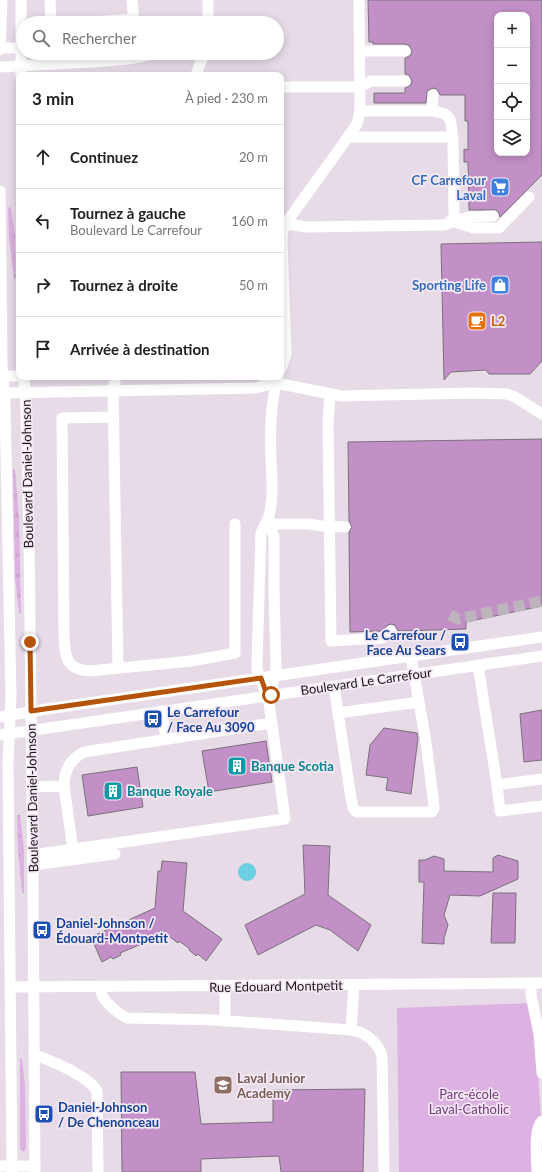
<!DOCTYPE html>
<html lang="fr">
<meta charset="utf-8">
<style>
:root{--surface:#fff;--page:#f2f2f2;--text:#222;--muted:#767676;--line:#e0e0e0}
body{margin:0;font-family:Lato,sans-serif;background:var(--page);color:var(--text)}
.controls{position:absolute;right:12px;top:12px;display:grid;overflow:hidden;border-radius:8px;box-shadow:0 2px 10px #0003}
.controls button{width:36px;height:36px;display:grid;place-items:center;padding:0;border:0;border-bottom:1px solid var(--line);background:var(--surface);color:var(--text);font:20px sans-serif}
.stop{position:absolute;width:12px;height:12px;margin:-9px;border:3px solid #b45309;border-radius:50%;background:#fff}
.stop.end{background:#b45309;border-color:#fff;box-shadow:0 1px 4px #0008}
.list{margin:0;padding:0;list-style:none}
h2{display:flex;justify-content:space-between;align-items:center;height:52px;margin:0;padding:0 16px;font-size:17px}
h2 small{font-size:13px;font-weight:400;color:var(--muted)}
.list li{display:grid;grid-template-columns:26px 1fr auto;gap:12px;align-items:center;box-sizing:border-box;height:64px;padding:0 16px;border-top:1px solid var(--line)}
.list b{display:block;font-size:15px;white-space:nowrap}
.list p{margin:0;font-size:13px;white-space:nowrap;color:var(--muted)}
.list em{font-size:13px;font-style:normal;color:var(--muted)}
.icon{flex:none;width:22px;height:22px;fill:none;stroke:currentColor;stroke-width:2;stroke-linecap:round;stroke-linejoin:round}
.map{position:relative;flex:none;width:542px;height:1172px;overflow:hidden}
.search{position:absolute;background:var(--surface);box-shadow:0 2px 10px #0003;left:16px;top:16px;width:268px;height:44px;display:flex;align-items:center;gap:10px;box-sizing:border-box;padding:0 14px;border-radius:22px;color:var(--muted);font-size:15px}
.panel{position:absolute;background:var(--surface);box-shadow:0 2px 10px #0003;left:16px;top:72px;width:268px;height:308px;border-radius:8px}
.map>svg:first-child{display:block}
.grass{fill:url(#grass-tufts)}
.park{fill:#ddb1e1}
.water{fill:#6ecee4}
.building{fill:#c290c7;stroke:#7a717b;fill-rule:evenodd}
.lines{fill:none;stroke-linecap:round;stroke-linejoin:round}
.minor-tunnel{stroke:#bdb4be;stroke-width:11;stroke-dasharray:11 5.5;stroke-linecap:butt}
.minor{stroke:#fff;stroke-width:11}
.route{stroke:#b45309;stroke-width:5}
.labels{text-anchor:middle;dominant-baseline:central;stroke-width:3.5;stroke-linejoin:round;paint-order:stroke}
.shop-label{font-size:13px;font-weight:bold;fill:#366cbe;stroke:#f3e8f4;text-anchor:end}
.food-label{font-size:13px;font-weight:bold;fill:#c56008;stroke:#f3e8f4;text-anchor:start}
.street-label{font-size:13px;fill:#1a171b;stroke:#f3e8f4}
.transit-label{font-size:13px;font-weight:bold;fill:#164399;stroke:#f3e8f4;text-anchor:start}
.culture-label{font-size:13px;font-weight:bold;fill:#0d838f;stroke:#f3e8f4;text-anchor:start}
.education-label{font-size:13px;font-weight:bold;fill:#785e54;stroke:#f3e8f4;text-anchor:start}
.park-label{font-size:13px;fill:#75387c;stroke:#f3e8f4}
</style>
<div class="map">
<svg width="542" height="1172" viewBox="0 0 542 1172">
<defs>
<pattern id="grass-tufts" width="24" height="20" patternUnits="userSpaceOnUse"><rect width="24" height="20" fill="#ddb1e1"/><path d="M3 7l-1-3M5 7V3M7 7l1-3M15 17l-1-3M17 17v-4M19 17l1-3" fill="none" stroke="#bd98c0"/></pattern>
</defs>
<rect width="100%" height="100%" fill="#e6dbe7"/>
<!-- grass -->
<g class="grass">
<polygon points="11,207 15,236 16,279 14,279 9,239 8,208"/>
<polygon points="13,469 15,469 19,518 21,613 19,613 15,575"/>
<polygon points="17,815 20,815 24,850 24,893 22,893 18,850"/>
<polygon points="20,1059 22,1059 25,1085 26,1148 24,1152 20,1149"/>
</g>
<!-- park -->
<polygon class="park" points="533,1003 542,1132 542,1172 399,1172 397,1008"/>
<!-- water -->
<circle class="water" cx="247" cy="872" r="9"/>
<!-- building -->
<g class="building">
<path d="M368,0H542V175L500,217L499,213L496,210H469L468,162H464V149L468,150V121H465V95H440L437,89L433,88L427,91L426,103H374V93H405V88L411,85L412,81L409,75L405,74V58L411,55L412,51L409,45L405,44H373V42H369ZM497,15H527V153H497Z"/>
<polygon points="542,242 542,361 530,374 489,374 486,370 451,372 444,380 441,244"/>
<polygon points="542,439 542,606 466,622 466,629 398,631 395,625 391,624 388,625 381,631 350,632 349,532 352,527 349,521 348,442"/>
<polygon points="542,710 542,760 524,762 520,714"/>
<polygon points="384,728 417,733 418,738 411,794 386,790 388,778 366,775 370,745"/>
<polygon points="266,741 272,782 209,792 202,751"/>
<polygon points="137,767 143,807 88,816 82,775"/>
<polygon points="303,845 330,846 328,895 371,925 358,951 330,930 316,925 258,955 245,925 305,894"/>
<polygon points="498,855 518,861 518,879 480,896 450,895 444,915 448,925 444,938 444,944 422,943 424,882 419,882 419,860 425,860 434,856 444,859 444,871 493,872 493,858"/>
<polygon points="162,861 187,863 183,911 222,939 206,961 198,954 196,956 189,950 190,949 179,941 178,943 166,934 152,941 151,940 120,953 121,955 113,959 111,957 102,962 91,937 155,908 158,871 161,871"/>
<polygon points="493,893 516,893 515,943 491,943"/>
<polygon points="121,1072 195,1072 201,1124 273,1122 273,1090 365,1089 363,1172 281,1172 279,1156 201,1159 201,1172 122,1172"/>
</g>
<g class="lines">
<!-- minor-tunnel -->
<polyline class="minor-tunnel" points="450,615 458,619 542,601"/>
<!-- minor -->
<g class="minor">
<polyline points="50,0 51,23"/>
<polyline points="132,0 134,23"/>
<polyline points="78,23 133,19"/>
<polyline points="208,23 208,0"/>
<polyline points="0,48 23,48"/>
<polyline points="0,50 2,0"/>
<polyline points="360,51 405,51"/>
<polyline points="0,67 92,62 128,59 159,53"/>
<polyline points="21,75 21,0"/>
<polyline points="196,75 204,53"/>
<polyline points="281,87 359,87 371,81 405,81"/>
<polyline points="432,111 433,95"/>
<polyline points="348,137 453,137"/>
<polyline points="0,191 2,364 5,404 11,696 8,763 12,1172"/>
<polyline points="451,221 474,228 499,228 529,197"/>
<polyline points="451,221 471,217 493,216"/>
<path d="M281,223L307,227L442,225C449,225 453,221 454,215L453,142L451,124L450,119L445,114L435,111H360"/>
<polyline points="281,369 286,354 282,240 283,230 286,223 348,137 357,124 360,111 359,0"/>
<polyline points="3,376 19,376"/>
<polyline points="24,377 26,408 29,539 33,882 35,1172"/>
<polyline points="116,377 113,390 118,667"/>
<polyline points="264,377 276,383 341,396 472,393 507,394 515,397 542,414"/>
<polyline points="5,393 255,388 276,383"/>
<polyline points="330,394 328,422 331,641 383,638 389,634 391,631"/>
<path d="M114,417L62,418L64,635C65,655 65,670 90,671L191,661L235,653V524"/>
<polyline points="268,518 274,537 274,591 276,667 270,700"/>
<polyline points="270,524 308,524 322,526 345,527"/>
<polyline points="478,665 497,785 542,779"/>
<polyline points="334,686 351,798 353,808 357,812 432,812 434,809 434,806 426,742 411,657"/>
<polyline points="162,711 166,739"/>
<polyline points="338,713 419,702"/>
<polyline points="0,717 47,709 542,637"/>
<polyline points="0,735 542,656"/>
<polyline points="497,785 500,811 542,806"/>
<polyline points="64,786 73,850"/>
<path d="M31,787L64,786C64,770 70,759 84,752L272,723"/>
<path d="M32,855L285,819L269,703L257,669V664L261,533C263,528 266,524 268,519C274,500 272,479 271,460C270,433 270,404 278,377"/>
<polyline points="33,865 115,854"/>
<polyline points="531,983 531,995 539,1034 542,1073"/>
<polyline points="11,987 542,983"/>
<path d="M101,987C101,990 101,994 103,997C106,1003 120,1015 127,1018L216,1020L351,1030C365,1032 378,1042 382,1056L384,1172"/>
<polyline points="225,1021 225,986"/>
<polyline points="351,1030 354,985"/>
<path d="M34,1055C51,1060 88,1076 97,1091L98,1172"/>
<polyline points="0,1166 35,1166"/>
<path d="M537,1172C537,1160 533,1130 542,1121"/>
</g>
</g>
<g class="lines">
<!-- route -->
<polyline class="route" points="30,642 31,711 261,678 267,695 271,695"/>
</g>
<!-- icons -->
<defs>
<g id="supermarket-square" transform="scale(1)"><rect x="-9" y="-9" width="18" height="18" rx="4" fill="#3f7fe0" stroke="#f3e8f4"/><path d="M-6-5.5h2.5l.6 2H6L4.5 2H-2.5L-4.4-4H-6ZM-1.5 3.2a1.3 1.3 0 1 0 .1 0ZM3 3.2a1.3 1.3 0 1 0 .1 0Z" fill="#fff"/></g>
<g id="shop-square" transform="scale(1)"><rect x="-9" y="-9" width="18" height="18" rx="4" fill="#3f7fe0" stroke="#f3e8f4"/><path d="M-5-2.5h2.3a2.7 3.5 0 0 1 5.4 0H5L5.5 6h-11ZM-1.5-2.5h3a1.5 2.3 0 0 0-3 0Z" fill="#fff"/></g>
<g id="cafe-square" transform="scale(1)"><rect x="-9" y="-9" width="18" height="18" rx="4" fill="#e8710a" stroke="#f3e8f4"/><path d="M-5.5-4.5H6V0H3Q3 3.5 0 3.5H-2.5Q-5.5 3.5-5.5 0ZM3-3.2v2h1.7v-2ZM-6 4.5H4V6H-6Z" fill="#fff"/></g>
<g id="bus-square" transform="scale(1)"><rect x="-9" y="-9" width="18" height="18" rx="4" fill="#1a4fb4" stroke="#f3e8f4"/><path d="M-5-6H5V4H4V6H2V4H-2V6H-4V4H-5ZM-3.5-4V0h7V-4ZM-3.5 1.2v1.5H-2V1.2ZM2 1.2v1.5H3.5V1.2Z" fill="#fff"/></g>
<g id="building-square" transform="scale(1)"><rect x="-9" y="-9" width="18" height="18" rx="4" fill="#0f9aa8" stroke="#f3e8f4"/><path d="M-4-6H4V6H1V3H-1V6H-4ZM-2.5-4.3h1.7v1.8h-1.7ZM.8-4.3h1.7v1.8H.8ZM-2.5-1h1.7V.8h-1.7ZM.8-1h1.7V.8H.8Z" fill="#fff"/></g>
<g id="school-square" transform="scale(1)"><rect x="-9" y="-9" width="18" height="18" rx="4" fill="#8d6e63" stroke="#f3e8f4"/><path d="M0-5L7-2L0 1L-7-2ZM-4 1L0 2.5L4 1V4Q0 6-4 4Z" fill="#fff"/></g>
</defs>
<g fill-rule="evenodd">
<use href="#supermarket-square" x="500" y="187"/>
<use href="#shop-square" x="500" y="285"/>
<use href="#cafe-square" x="477" y="321"/>
<use href="#bus-square" x="460" y="642"/>
<use href="#bus-square" x="153" y="719"/>
<use href="#building-square" x="237" y="766"/>
<use href="#building-square" x="113" y="791"/>
<use href="#bus-square" x="42" y="930"/>
<use href="#school-square" x="223" y="1085"/>
<use href="#bus-square" x="44" y="1114"/>
</g>
<g class="labels">
<!-- shop labels -->
<g class="shop-label">
<text x="486" y="180">CF Carrefour<tspan x="486" dy="15">Laval</tspan></text>
<text x="486" y="285">Sporting Life</text>
</g>
<!-- food labels -->
<g class="food-label">
<text x="491" y="321">L2</text>
</g>
<!-- street labels -->
<g class="street-label">
<text transform="translate(27 474) rotate(-91)">Boulevard Daniel-Johnson</text>
<text transform="translate(366 681) rotate(-8)">Boulevard Le Carrefour</text>
<text transform="translate(32 798) rotate(-91)">Boulevard Daniel-Johnson</text>
<text transform="translate(276 986) rotate(-1)">Rue Edouard Montpetit</text>
</g>
<!-- transit labels -->
<g class="transit-label">
<text x="446" y="635" text-anchor="end">Le Carrefour /<tspan x="446" dy="15">Face Au Sears</tspan></text>
<text x="167" y="712">Le Carrefour<tspan x="167" dy="15">/ Face Au 3090</tspan></text>
<text x="56" y="923">Daniel-Johnson /<tspan x="56" dy="15">Édouard-Montpetit</tspan></text>
<text x="58" y="1107">Daniel-Johnson<tspan x="58" dy="15">/ De Chenonceau</tspan></text>
</g>
<!-- culture labels -->
<g class="culture-label">
<text x="251" y="766">Banque Scotia</text>
<text x="127" y="791">Banque Royale</text>
</g>
<!-- education labels -->
<g class="education-label">
<text x="237" y="1078">Laval Junior<tspan x="237" dy="15">Academy</tspan></text>
</g>
<!-- park labels -->
<g class="park-label">
<text x="469" y="1094">Parc-école<tspan x="469" dy="15">Laval-Catholic</tspan></text>
</g>
</g>
</svg>
<div class="controls">
<button>+</button>
<button>−</button>
<button><svg class="icon" aria-label="locate" viewBox="0 0 24 24"><circle cx="12" cy="12" r="6"/><path d="M12 2v4M12 18v4M2 12h4M18 12h4"/></svg></button>
<button><svg class="icon" aria-label="layers" viewBox="0 0 24 24"><path d="M12 4l9 5-9 5-9-5zM3 14l9 5 9-5"/></svg></button>
</div>
<div class="stop" style="left:271px;top:695px"></div>
<div class="stop end" style="left:30px;top:642px"></div>
<div class="search"><svg class="icon" aria-label="search" viewBox="0 0 24 24"><circle cx="10" cy="10" r="6"/><path d="M15 15l6 6"/></svg>Rechercher</div>
<section class="panel">
<h2>3 min<small>À pied · 230 m</small></h2>
<ul class="list">
<li><svg class="icon" aria-label="ahead" viewBox="0 0 24 24"><path d="M12 20V5M6 11l6-6 6 6"/></svg><div><b>Continuez</b></div><em>20 m</em></li>
<li><svg class="icon" aria-label="left" viewBox="0 0 24 24"><path d="M17 20v-9H6M10 6l-5 5 5 5"/></svg><div><b>Tournez à gauche</b><p>Boulevard Le Carrefour</p></div><em>160 m</em></li>
<li><svg class="icon" aria-label="right" viewBox="0 0 24 24"><path d="M7 20v-9h11M14 6l5 5-5 5"/></svg><div><b>Tournez à droite</b></div><em>50 m</em></li>
<li><svg class="icon" aria-label="arrive" viewBox="0 0 24 24"><path d="M6 21V4h12l-3 4 3 4H6"/></svg><div><b>Arrivée à destination</b></div></li>
</ul>
</section>
</div>
